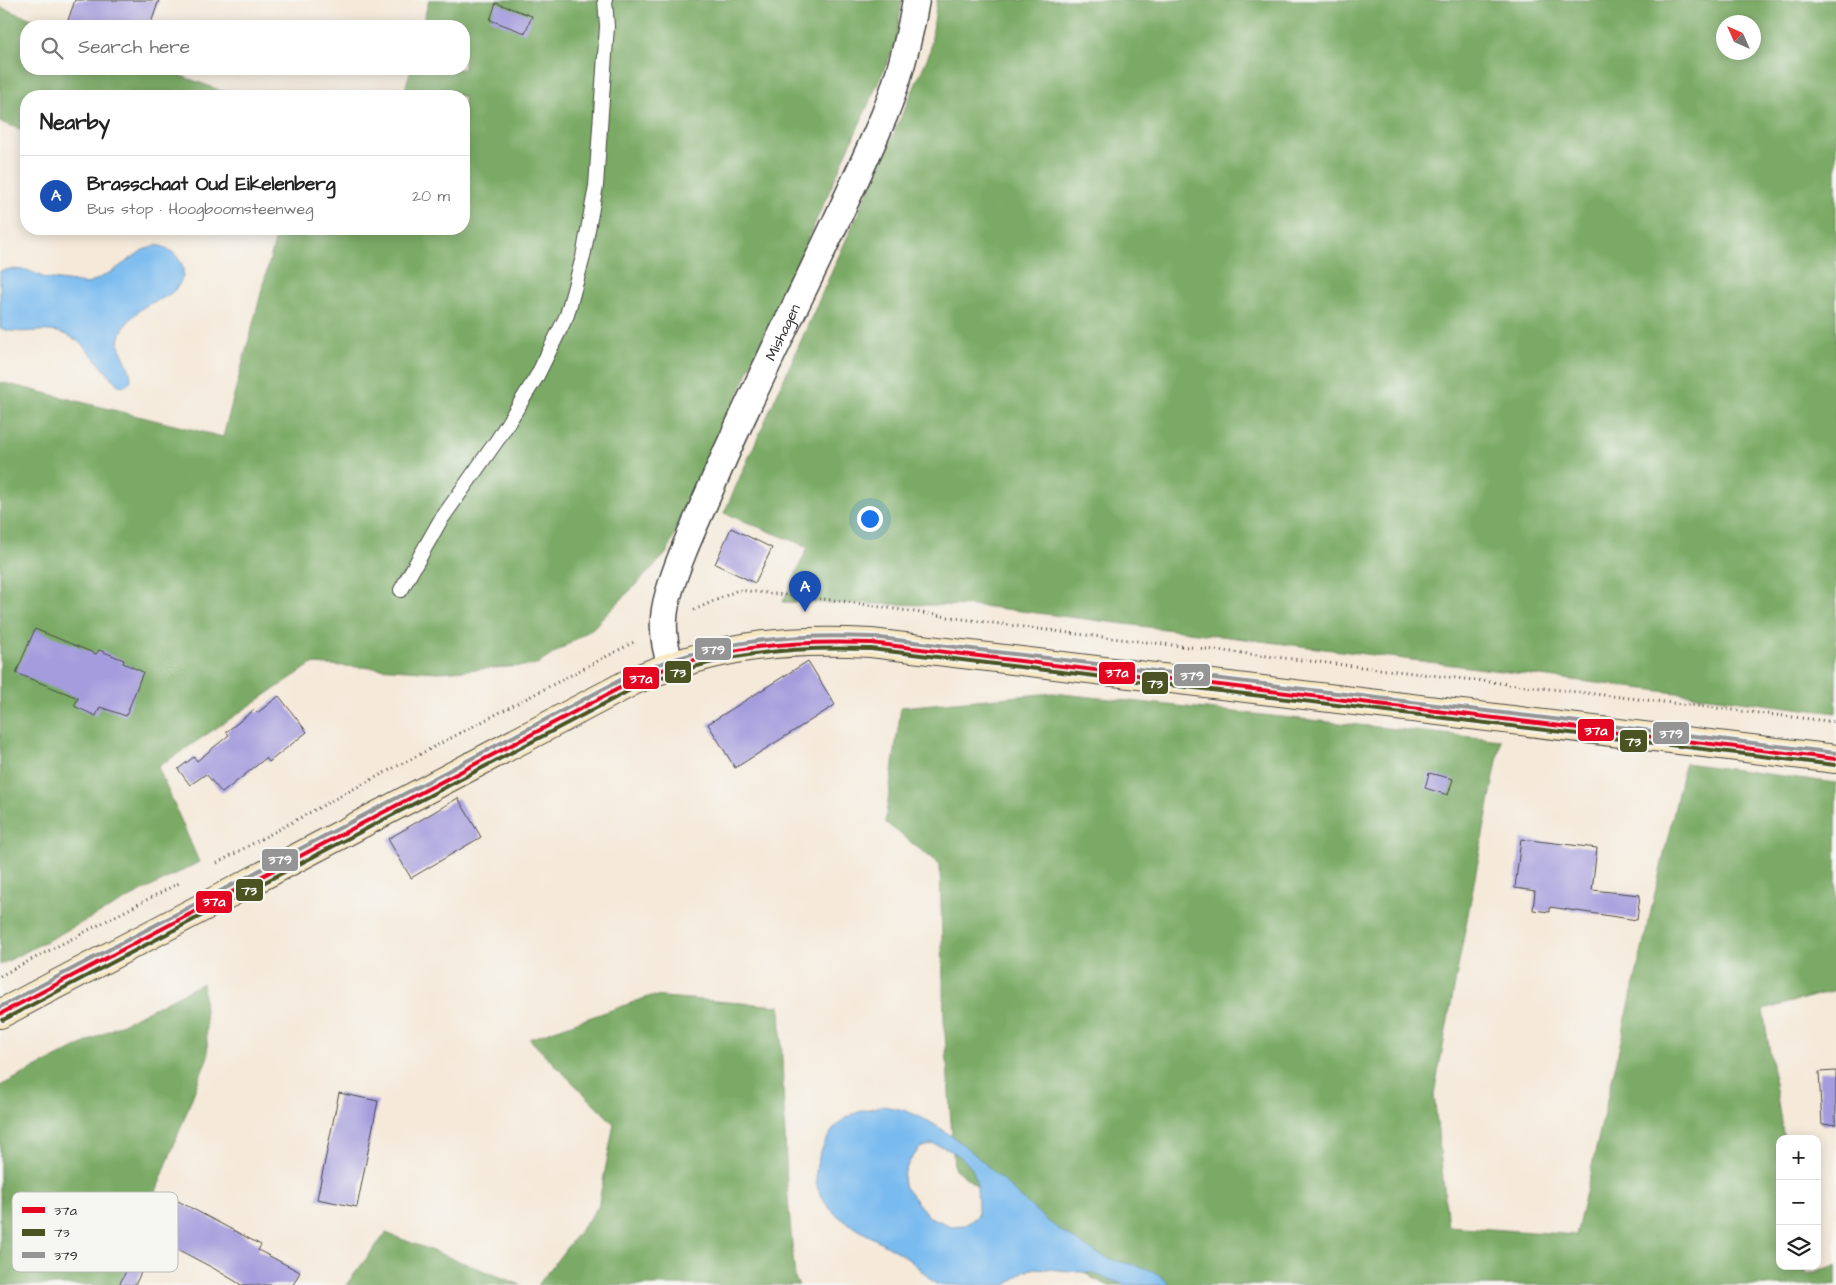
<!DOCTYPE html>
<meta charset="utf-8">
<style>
:root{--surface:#fff;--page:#f2f2f2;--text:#222;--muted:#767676;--line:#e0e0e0;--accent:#d93025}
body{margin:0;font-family:"Architects Daughter",sans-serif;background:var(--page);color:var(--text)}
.controls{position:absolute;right:15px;bottom:15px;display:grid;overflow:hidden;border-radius:10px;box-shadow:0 2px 12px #0003}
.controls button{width:45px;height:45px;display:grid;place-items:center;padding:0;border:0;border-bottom:1px solid var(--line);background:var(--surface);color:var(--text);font:25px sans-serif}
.compass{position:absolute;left:1716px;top:15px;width:45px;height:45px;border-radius:50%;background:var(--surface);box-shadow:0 2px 12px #0003;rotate:315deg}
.you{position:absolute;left:869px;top:518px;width:18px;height:18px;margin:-12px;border:4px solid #fff;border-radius:50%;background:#1a73e8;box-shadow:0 0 0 8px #1a73e833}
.badge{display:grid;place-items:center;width:32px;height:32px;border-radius:50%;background:var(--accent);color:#fff;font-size:16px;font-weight:700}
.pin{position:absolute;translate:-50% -41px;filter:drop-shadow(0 1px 2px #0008)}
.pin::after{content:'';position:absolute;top:26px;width:18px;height:15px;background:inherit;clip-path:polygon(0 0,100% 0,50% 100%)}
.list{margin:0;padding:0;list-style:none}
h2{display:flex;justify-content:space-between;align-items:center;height:65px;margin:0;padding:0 20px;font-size:21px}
h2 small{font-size:16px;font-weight:400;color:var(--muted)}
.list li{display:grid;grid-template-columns:32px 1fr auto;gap:15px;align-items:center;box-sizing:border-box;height:80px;padding:0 20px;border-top:1px solid var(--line)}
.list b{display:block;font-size:19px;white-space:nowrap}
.list p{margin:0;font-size:16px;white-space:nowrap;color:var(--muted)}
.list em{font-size:16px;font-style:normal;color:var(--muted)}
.icon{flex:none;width:28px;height:28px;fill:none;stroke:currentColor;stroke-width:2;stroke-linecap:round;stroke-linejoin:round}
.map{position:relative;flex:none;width:1836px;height:1285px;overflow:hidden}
.search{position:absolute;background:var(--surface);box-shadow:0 2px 12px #0003;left:20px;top:20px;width:450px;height:55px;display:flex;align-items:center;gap:12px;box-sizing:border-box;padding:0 18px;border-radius:20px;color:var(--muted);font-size:19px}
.panel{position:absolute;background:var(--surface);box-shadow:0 2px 12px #0003;left:20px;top:90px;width:450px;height:145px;border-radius:20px}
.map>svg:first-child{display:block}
.forest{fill:#7aaa65;stroke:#526a48;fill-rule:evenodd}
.water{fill:#7abbef;stroke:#52738d;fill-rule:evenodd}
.building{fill:#a59cdd}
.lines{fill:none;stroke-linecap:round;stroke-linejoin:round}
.lane-casing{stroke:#494845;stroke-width:16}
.street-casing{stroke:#494845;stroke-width:29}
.secondary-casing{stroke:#494845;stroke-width:30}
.path{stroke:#494845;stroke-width:3;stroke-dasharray:1 4;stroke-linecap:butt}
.lane{stroke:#fff;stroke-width:14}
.street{stroke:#fff;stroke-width:26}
.secondary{stroke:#f8e8c3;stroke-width:28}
.bus-1-casing{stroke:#f6f6f2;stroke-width:8}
.bus-2-casing{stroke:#f6f6f2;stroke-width:8}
.bus-3-casing{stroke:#f6f6f2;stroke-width:8}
.bus-1{stroke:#e40521;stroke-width:4}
.bus-2{stroke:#4a5321;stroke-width:4}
.bus-3{stroke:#959595;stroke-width:4}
.labels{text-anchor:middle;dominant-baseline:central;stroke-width:5;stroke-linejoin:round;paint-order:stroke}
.street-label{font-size:15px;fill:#2b2b2b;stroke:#f6f6f2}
.key{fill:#f6f6f2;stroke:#b9b9b6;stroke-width:1}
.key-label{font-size:14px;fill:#2b2b2b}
.line-badge{stroke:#f6f6f2;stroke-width:2}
.badge-label{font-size:14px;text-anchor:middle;font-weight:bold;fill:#fff}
</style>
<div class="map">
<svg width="1836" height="1285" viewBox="0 0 1836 1285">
<rect width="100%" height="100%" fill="#f6f6f2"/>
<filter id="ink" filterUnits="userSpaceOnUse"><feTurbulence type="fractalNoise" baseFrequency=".02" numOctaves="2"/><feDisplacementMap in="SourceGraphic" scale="10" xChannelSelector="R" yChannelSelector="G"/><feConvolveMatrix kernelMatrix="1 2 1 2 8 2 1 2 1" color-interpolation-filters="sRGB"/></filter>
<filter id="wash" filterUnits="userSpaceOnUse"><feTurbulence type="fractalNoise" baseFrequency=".0096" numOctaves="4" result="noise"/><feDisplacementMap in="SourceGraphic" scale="20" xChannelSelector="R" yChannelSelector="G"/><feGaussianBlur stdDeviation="1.12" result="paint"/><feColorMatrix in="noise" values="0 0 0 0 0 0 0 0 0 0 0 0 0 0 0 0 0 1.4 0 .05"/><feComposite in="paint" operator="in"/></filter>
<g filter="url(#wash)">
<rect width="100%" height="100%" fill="#f5e9d9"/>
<!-- forest -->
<g class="forest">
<polygon points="429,0 902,0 896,43 666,554 593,628 536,665 438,672 312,664 158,767 199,862 0,965 0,382 223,437 278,229 464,229 464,96 403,96 411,69 464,69 464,26 422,26"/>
<path d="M937,0H1836V713L981,606L783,602L808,547L724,513L930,52ZM1724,22H1754V52H1724Z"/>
<polygon points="0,7 51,26 26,26 26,69 163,69 235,96 26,96 26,131 0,122"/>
<polygon points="1053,693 1501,740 1434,1094 1448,1226 1576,1235 1685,763 1836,783 1836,990 1763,1010 1784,1139 1780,1139 1780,1266 1805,1266 1807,1274 1836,1265 1836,1285 1107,1285 1092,1278 954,1168 944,1019 940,865 885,822 901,707"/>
<polygon points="203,983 208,1056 135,1247 137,1285 0,1285 0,1086"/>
<polygon points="651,996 780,1006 787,1187 795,1279 799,1285 538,1285 598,1207 614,1124 529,1039"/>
<polygon points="386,1233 521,1285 346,1285"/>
</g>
<!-- water -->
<g class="water">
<path d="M157,245C168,248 175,252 181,263C188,276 177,291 165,297C158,301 150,302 144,307C135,313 122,326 120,337C116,351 131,363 131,380L126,386L118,385C100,367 85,338 58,332C39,328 21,336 0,328V271L11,269L27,270L45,278L88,284L113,271L143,250Z"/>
<path d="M883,1106C890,1108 899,1108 906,1111C972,1135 1013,1202 1072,1238C1083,1245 1094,1252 1105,1257C1131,1268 1148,1261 1170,1285H1125L1092,1273L1036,1268L1024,1271L1007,1285H937C926,1276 915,1263 902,1255C861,1227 794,1211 823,1147C836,1118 854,1111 883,1106ZM933,1144C947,1147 969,1159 974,1173C978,1184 978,1205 978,1216L965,1225L951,1226L928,1216L904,1186L903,1176L909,1162L920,1148Z"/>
</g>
<g id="blocks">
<!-- building -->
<g class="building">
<polygon points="75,0 159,0 150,26 66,26"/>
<polygon points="496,3 532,16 525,33 490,20"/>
<polygon points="731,528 772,548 755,583 715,564"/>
<polygon points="35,629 96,654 99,650 124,660 123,663 143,672 126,716 100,707 96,716 74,706 78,698 16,673"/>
<polygon points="808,661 835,705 735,768 708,724"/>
<polygon points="279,696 307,732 269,762 266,758 222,793 206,774 190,785 178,769 194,757 197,761 229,735 226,732 254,710 257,713"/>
<polygon points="1429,773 1453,779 1448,795 1425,788"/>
<polygon points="458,798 481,837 411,878 388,839"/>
<polygon points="1521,839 1597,848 1592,890 1640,895 1637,920 1550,907 1550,912 1533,910 1535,891 1515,888"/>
<polygon points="1836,1071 1836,1124 1822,1125 1819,1072"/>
<polygon points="339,1093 378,1101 357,1207 317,1199"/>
<polygon points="178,1201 261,1245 258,1250 300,1272 293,1285 240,1285 240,1284 213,1268 158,1239"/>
<polygon points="138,1248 150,1254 135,1285 119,1285"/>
</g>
</g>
</g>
<g filter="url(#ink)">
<use href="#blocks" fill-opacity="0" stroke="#494845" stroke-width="1"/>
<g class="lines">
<!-- lane casing -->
<g class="lane-casing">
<polyline id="lane" points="401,590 440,521 498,439 537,376 567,315 583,257 596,186 607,26 605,0"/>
</g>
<!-- street casing -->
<g class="street-casing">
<g id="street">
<path id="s1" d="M671,666C663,643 661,620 668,596C679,556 700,514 716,476C768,355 832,238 884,116C899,79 909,40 916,0"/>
</g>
</g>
<!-- secondary casing -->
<g class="secondary-casing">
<path id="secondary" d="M0,1014L633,681C713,646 784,638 871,643L1836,759"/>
</g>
<!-- path -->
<g class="path">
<polyline points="694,610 738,590 841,601 955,618 1077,634 1836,722"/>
<polyline points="217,863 344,794 636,641"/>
<polyline points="0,976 181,882"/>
</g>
<!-- lane -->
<use href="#lane" class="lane"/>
<!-- street -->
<use href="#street" class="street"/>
<!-- secondary -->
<use href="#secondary" class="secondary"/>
<!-- bus-1 casing -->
<g class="bus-1-casing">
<path id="bus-1" d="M0,1014L633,681C717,647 781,640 871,643L1836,759"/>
</g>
<!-- bus-2 casing -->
<g class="bus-2-casing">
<path id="bus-2" d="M3,1020L636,687C718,654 782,646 871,649L1835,765"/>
</g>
<!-- bus-3 casing -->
<g class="bus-3-casing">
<path id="bus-3" d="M0,1007L630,675C712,642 783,633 872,637L1836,753"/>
</g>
<!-- bus-1 -->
<use href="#bus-1" class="bus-1"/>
<!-- bus-2 -->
<use href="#bus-2" class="bus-2"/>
<!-- bus-3 -->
<use href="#bus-3" class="bus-3"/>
</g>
</g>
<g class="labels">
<!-- street labels -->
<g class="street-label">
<text stroke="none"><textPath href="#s1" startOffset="359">Mishagen</textPath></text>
</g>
</g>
<!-- legend -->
<rect x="12" y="1192" width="166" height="80" rx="8" class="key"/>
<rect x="22" y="1207" width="23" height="6" fill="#e40521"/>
<rect x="22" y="1229" width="23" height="7" fill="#4a5321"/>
<rect x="22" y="1252" width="23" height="6" fill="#959595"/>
<g class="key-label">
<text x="54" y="1215">37a</text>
<text x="54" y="1237">73</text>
<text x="54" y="1260">379</text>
</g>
<g class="line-badge">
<rect x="694" y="637" width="38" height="24" rx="5" fill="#959595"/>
<rect x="664" y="660" width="28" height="24" rx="5" fill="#4a5321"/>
<rect x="1098" y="661" width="38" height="24" rx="5" fill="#e40521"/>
<rect x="1173" y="663" width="38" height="24" rx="5" fill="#959595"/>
<rect x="622" y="666" width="38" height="24" rx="5" fill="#e40521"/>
<rect x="1141" y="671" width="28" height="24" rx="5" fill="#4a5321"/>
<rect x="1577" y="718" width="38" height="24" rx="5" fill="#e40521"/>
<rect x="1652" y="721" width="38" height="24" rx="5" fill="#959595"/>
<rect x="1619" y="729" width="29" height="24" rx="5" fill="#4a5321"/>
<rect x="261" y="848" width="38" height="24" rx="5" fill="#959595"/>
<rect x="235" y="878" width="29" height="24" rx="5" fill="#4a5321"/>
<rect x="195" y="890" width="38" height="24" rx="5" fill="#e40521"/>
</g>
<g class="badge-label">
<text x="713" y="654">379</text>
<text x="678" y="677">73</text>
<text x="1117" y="677">37a</text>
<text x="1192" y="680">379</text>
<text x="641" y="683">37a</text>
<text x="1155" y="688">73</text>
<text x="1596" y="735">37a</text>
<text x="1671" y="738">379</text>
<text x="1633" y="746">73</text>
<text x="280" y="864">379</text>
<text x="249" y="895">73</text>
<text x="214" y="906">37a</text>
</g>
</svg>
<div class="controls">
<button>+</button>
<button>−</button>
<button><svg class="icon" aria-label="layers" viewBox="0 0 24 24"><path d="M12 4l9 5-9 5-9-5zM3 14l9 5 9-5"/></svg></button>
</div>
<svg class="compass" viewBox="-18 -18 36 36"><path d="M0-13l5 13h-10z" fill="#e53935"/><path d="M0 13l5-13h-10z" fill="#767676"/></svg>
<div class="you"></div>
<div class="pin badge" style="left:805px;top:612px;background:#1a4fb4">A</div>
<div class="search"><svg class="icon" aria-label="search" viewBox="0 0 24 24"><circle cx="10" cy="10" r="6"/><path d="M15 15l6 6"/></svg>Search here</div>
<section class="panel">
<h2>Nearby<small></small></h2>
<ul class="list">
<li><span class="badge" style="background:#1a4fb4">A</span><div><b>Brasschaat Oud Eikelenberg</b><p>Bus stop · Hoogboomsteenweg</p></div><em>20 m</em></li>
</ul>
</section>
</div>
